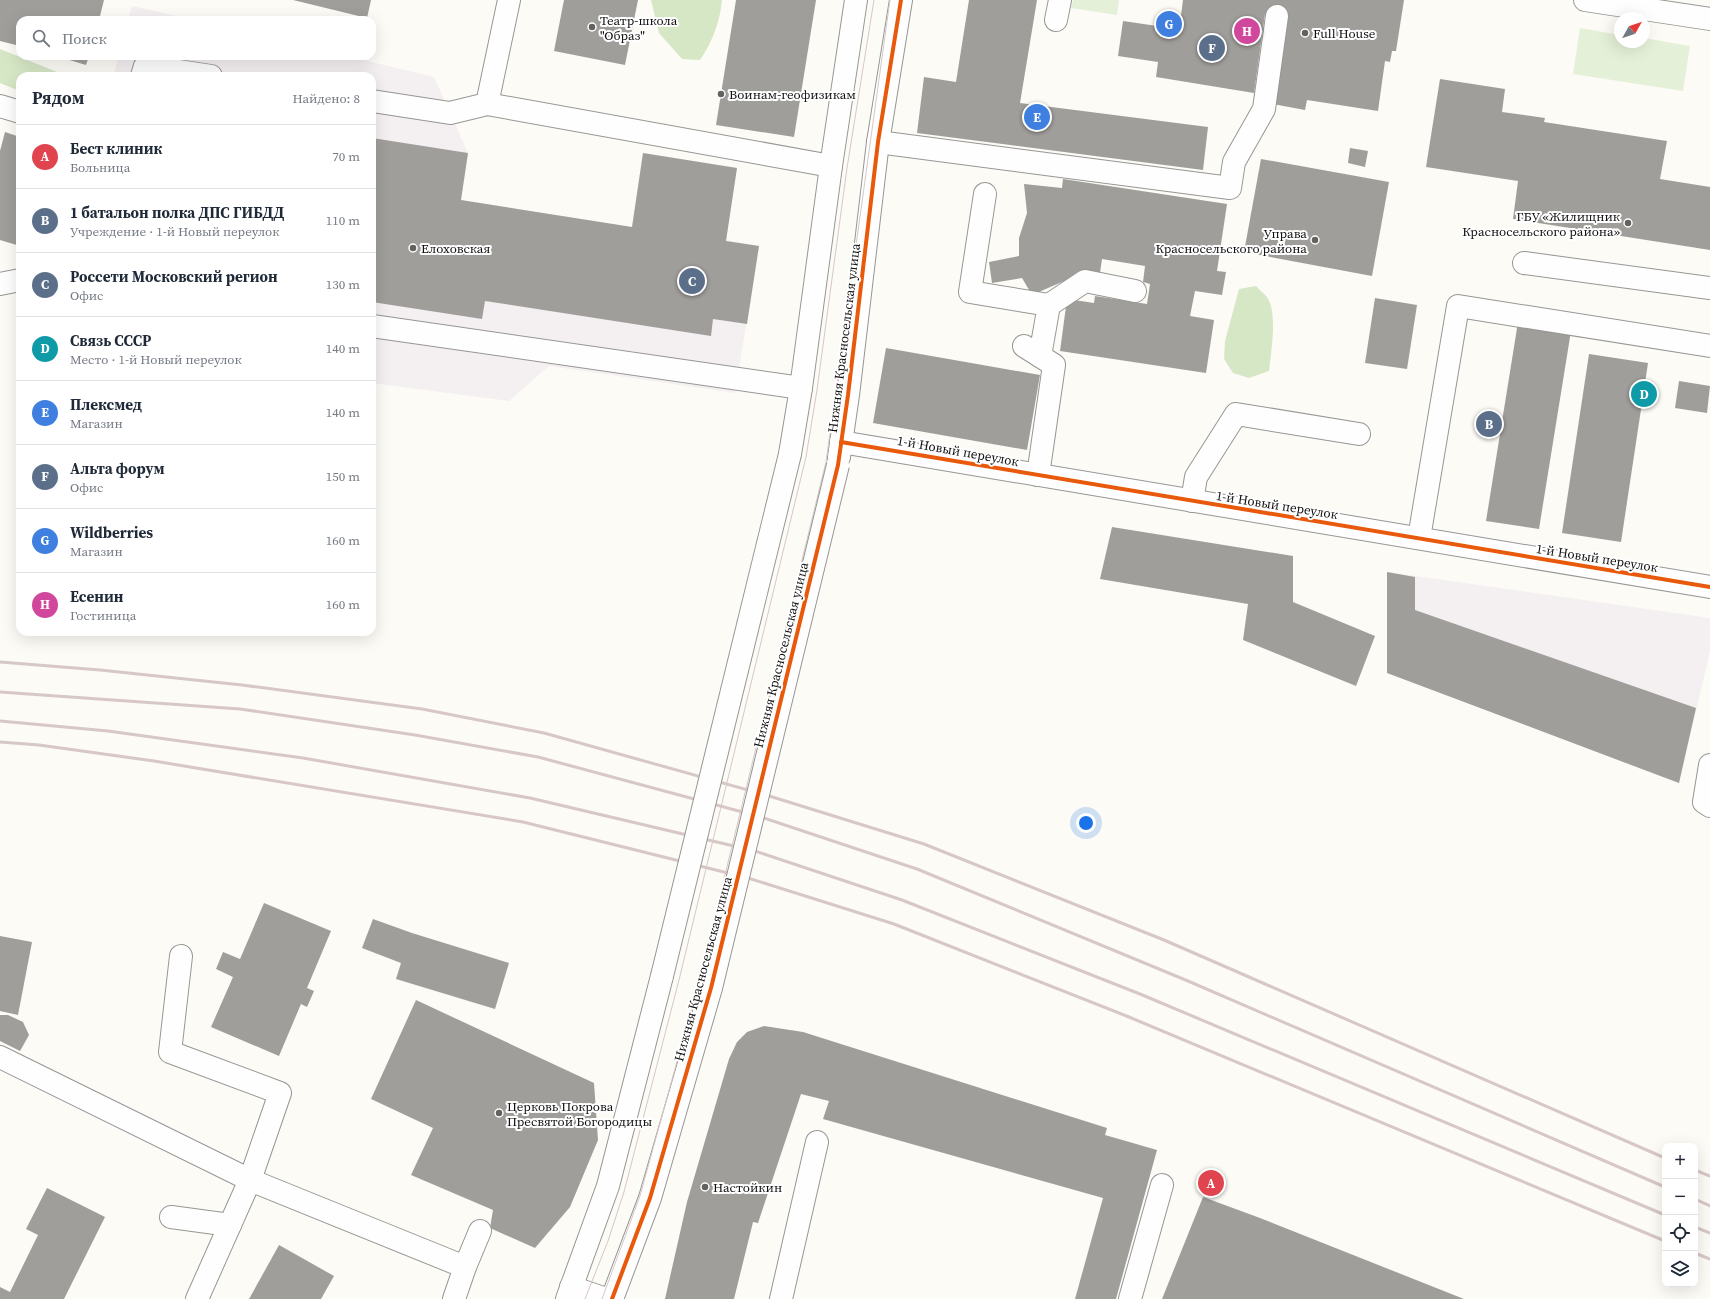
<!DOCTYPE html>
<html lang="ru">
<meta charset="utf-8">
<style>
:root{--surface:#fff;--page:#f2f2f3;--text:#1f2937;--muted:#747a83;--line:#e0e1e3;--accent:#d93025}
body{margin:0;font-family:"Source Serif 4",serif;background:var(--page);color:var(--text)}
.controls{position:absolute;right:12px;bottom:12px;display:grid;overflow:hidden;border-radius:8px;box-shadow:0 4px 16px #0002}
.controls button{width:36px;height:36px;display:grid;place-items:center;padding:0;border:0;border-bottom:1px solid var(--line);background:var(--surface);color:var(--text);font:20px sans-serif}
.compass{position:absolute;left:1614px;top:12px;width:36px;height:36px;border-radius:50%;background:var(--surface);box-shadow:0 4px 16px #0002;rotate:50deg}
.you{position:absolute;left:1086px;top:823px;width:14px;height:14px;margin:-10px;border:3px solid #fff;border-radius:50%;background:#1a73e8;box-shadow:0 0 0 6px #1a73e833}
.badge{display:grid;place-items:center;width:26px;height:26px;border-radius:50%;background:var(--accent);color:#fff;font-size:13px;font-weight:700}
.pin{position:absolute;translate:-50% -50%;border:2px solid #fff;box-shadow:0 1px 4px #0006}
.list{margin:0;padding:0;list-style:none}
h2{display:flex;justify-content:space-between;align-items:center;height:52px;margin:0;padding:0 16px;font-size:17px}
h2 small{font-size:13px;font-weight:400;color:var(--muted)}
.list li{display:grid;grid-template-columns:26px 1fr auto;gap:12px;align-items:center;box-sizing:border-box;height:64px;padding:0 16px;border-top:1px solid var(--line)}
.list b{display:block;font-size:15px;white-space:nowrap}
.list p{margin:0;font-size:13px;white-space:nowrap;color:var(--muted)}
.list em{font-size:13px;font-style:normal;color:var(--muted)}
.icon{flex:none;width:22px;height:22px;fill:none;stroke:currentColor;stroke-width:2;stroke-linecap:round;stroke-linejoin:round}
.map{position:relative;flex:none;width:1710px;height:1299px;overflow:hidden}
.search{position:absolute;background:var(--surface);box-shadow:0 4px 16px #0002;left:16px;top:16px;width:360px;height:44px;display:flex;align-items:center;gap:10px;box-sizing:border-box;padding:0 14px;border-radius:12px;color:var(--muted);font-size:15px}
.panel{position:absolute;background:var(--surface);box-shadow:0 4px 16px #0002;left:16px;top:72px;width:360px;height:564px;border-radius:12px}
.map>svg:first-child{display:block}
.industrial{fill:#f4eff1}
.green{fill:#e5f0d8}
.forest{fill:#d6e7c6}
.building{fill:#a09e9b}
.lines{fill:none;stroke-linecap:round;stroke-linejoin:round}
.minor-casing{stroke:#969694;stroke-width:24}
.minor{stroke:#fffefe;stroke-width:22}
.tram{stroke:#d7c7c6;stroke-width:1}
.rail{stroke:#d7c7c6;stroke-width:3}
.minor-bridge-casing{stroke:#969694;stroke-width:24;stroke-linecap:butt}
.minor-bridge{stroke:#fffefe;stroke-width:22}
.cycleway-casing{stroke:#fff;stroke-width:6}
.cycleway{stroke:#e8590c;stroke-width:4}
.poi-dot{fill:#636260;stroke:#fff;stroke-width:1.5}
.labels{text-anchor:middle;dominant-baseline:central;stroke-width:4;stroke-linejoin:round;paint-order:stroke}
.poi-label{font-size:13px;fill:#101010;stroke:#fff;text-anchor:start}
.street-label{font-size:13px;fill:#101010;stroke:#fff}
</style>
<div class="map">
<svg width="1710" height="1299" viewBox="0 0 1710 1299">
<rect width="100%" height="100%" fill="#fcfbf6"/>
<!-- industrial -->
<g class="industrial">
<polygon points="132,6 194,20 128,20"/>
<polygon points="119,56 347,56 434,77 468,153 461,200 632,227 643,153 737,168 726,240 759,246 735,393 549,366 509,401 372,383 372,76 113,76"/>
<polygon points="1387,572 1710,618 1710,651 1679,783 1387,673"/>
</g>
<!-- green -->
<g class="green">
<polygon points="1073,0 1119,0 1117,15 1071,8"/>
<polygon points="1580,28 1620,35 1620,42 1644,42 1644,38 1690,46 1683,91 1573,74"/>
</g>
<!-- forest -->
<g class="forest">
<path d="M651,0H722C720,22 712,42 700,60L682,59L659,33Z"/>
<polygon points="0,49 67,76 20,76 20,91 0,83"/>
<path d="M1256,286C1259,290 1264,293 1267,297C1278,313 1271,352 1269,371L1249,378L1233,373L1224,359L1225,341L1239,289Z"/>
</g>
<!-- building -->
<g class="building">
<polygon points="0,0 104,0 99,20 20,20 20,46 0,41"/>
<polygon points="293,0 371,0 367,18"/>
<polygon points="564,0 638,0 625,65 554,51"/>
<polygon points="736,0 816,0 794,137 716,125"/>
<polygon points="969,0 1037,0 1020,103 1208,127 1203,170 917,133 924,77 956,82"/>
<polygon points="1183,0 1404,0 1396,51 1392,51 1390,62 1385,61 1378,111 1307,100 1305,110 1273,104 1286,17 1265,14 1254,93 1156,77 1158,62 1118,56 1123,21 1164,27 1165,21 1180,23"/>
<polygon points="56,56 89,56 86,65"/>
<polygon points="1440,79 1505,89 1502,112 1545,118 1544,122 1667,141 1660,179 1710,187 1710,250 1513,219 1518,181 1426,167"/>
<polygon points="5,132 20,137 20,246 0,240 0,151"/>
<polygon points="372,138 468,153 461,200 632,227 643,153 737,168 726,241 759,246 747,324 713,319 711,336 485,301 482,319 372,302"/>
<polygon points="1350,148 1368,151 1365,167 1348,163"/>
<polygon points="1261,159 1389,182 1372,276 1244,252"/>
<polygon points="1063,179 1227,204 1217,271 1226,272 1222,295 1195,291 1190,316 1214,320 1206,373 1060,351 1067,299 1094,303 1095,296 1147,304 1150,284 1143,282 1145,266 1102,259 1100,273 1087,271 1032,295 1022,278 992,283 989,262 1019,256 1019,238 1027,213 1024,184 1062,188"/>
<polygon points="1375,298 1417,305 1407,369 1365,363"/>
<polygon points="1518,322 1571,331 1539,529 1486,521"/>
<polygon points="886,348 1040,375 1027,450 873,423"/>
<polygon points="1589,354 1648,363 1621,542 1562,533"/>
<polygon points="1679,381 1710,386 1707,413 1675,408"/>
<polygon points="1112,527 1293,556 1293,602 1375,636 1356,686 1243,640 1248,604 1100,579"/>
<polygon points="1387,572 1415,577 1415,610 1696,708 1679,783 1387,673"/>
<polygon points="264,903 331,931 307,988 314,991 307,1007 301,1004 279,1056 211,1027 233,977 216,969 223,952 240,959"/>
<polygon points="373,919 412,933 509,963 495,1009 396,979 401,963 362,948"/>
<polygon points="0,936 32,942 18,1015 0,1011"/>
<polygon points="416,1000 594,1083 598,1140 570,1207 535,1248 490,1228 493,1210 411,1175 433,1128 371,1099"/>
<polygon points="0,1015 8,1015 23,1022 29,1035 20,1051 0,1041"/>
<polygon points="764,1026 803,1032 1107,1128 1105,1135 1157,1150 1116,1299 1075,1299 1103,1198 823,1119 829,1101 801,1094 758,1223 753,1222 734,1299 665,1299 687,1202 729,1059 737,1042 747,1032"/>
<polygon points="47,1188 105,1217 64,1299 0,1299 0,1287 10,1292 38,1235 26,1229"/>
<polygon points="1203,1197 1260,1218 1464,1299 1162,1299"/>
<polygon points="279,1245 334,1276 321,1299 249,1299"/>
</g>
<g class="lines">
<!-- minor casing -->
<g class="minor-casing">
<g id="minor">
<polyline points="1585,0 1710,19"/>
<polyline points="1056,20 1060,0"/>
<polyline points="142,76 145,66 211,76"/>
<polyline points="372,101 450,113 487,104 831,166"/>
<polyline points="487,104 509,0"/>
<polyline points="0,106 20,112"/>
<polyline points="878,142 1230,188 1234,162 1264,109 1277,16"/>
<polyline points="985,194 970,292 1049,305 1085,281 1135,291"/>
<polyline points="1524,263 1710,288"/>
<polyline points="0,284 20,280"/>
<polyline points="372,326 801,388"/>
<polyline points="1024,346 1054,365 1038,475"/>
<polyline points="1040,356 1049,305"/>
<polyline points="841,442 1710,587"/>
<polyline points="790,454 801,388 831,166 856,0"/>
<polyline points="839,457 848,395 878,142 901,0"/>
<polyline points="1192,501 1196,477 1236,414 1359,434"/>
<polyline points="1419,538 1458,306 1710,346"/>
<polyline points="1710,765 1704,802 1710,806"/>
<polyline points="181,956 170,1052 280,1093 250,1180 465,1267 454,1299"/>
<polyline points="0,1057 250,1180 197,1299"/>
<polyline points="171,1217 230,1225"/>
<polyline points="465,1267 480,1231"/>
<polyline points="571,1287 606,1299"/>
<polyline points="567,1299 608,1186 662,976"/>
<polyline points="612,1299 650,1198 711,988"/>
<polyline points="781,1299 817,1142"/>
<polyline points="1130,1299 1162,1185"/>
</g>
</g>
<!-- minor -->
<use href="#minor" class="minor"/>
<!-- tram -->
<g class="tram">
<polyline points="585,1299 608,1241 624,1192 679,980 806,457 817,390 847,168 874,0"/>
<polyline points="602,1299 640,1196 698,985 826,462 890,0"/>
</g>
<!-- rail -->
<g class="rail">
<polyline points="0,662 100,670 242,685 422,709 544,733 766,795 924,844 1164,940 1665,1158"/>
<polyline points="0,692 240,709 415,735 538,757 761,817 917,869 1188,981 1665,1187"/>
<polyline points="0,721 108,731 303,758 530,798 755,851 902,900 1140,994 1665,1215"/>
<polyline points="0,742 39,745 154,761 523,822 748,878 894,924 1129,1017 1665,1241"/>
<polyline points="1695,1170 1710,1176"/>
<polyline points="1695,1199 1710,1206"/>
<polyline points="1695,1227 1710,1233"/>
<polyline points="1695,1253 1710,1259"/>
</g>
<!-- minor-bridge casing -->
<g class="minor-bridge-casing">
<g id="minor-bridge">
<polyline points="662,976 790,454"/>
<polyline points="711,988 838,465"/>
</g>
</g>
<!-- minor-bridge -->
<use href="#minor-bridge" class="minor-bridge"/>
<!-- cycleway casing -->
<g class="cycleway-casing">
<g id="cycleway">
<polyline points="841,442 1710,587"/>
<polyline points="612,1299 650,1198 711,988 838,465 848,395 878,142 901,0"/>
</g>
</g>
<!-- cycleway -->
<use href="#cycleway" class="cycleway"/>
</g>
<!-- markers -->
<g class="poi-dot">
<circle cx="592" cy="27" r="4"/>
<circle cx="1305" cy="33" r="4"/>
<circle cx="721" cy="94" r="4"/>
<circle cx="1628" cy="223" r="4"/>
<circle cx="1315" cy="240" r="4"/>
<circle cx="413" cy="248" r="4"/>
<circle cx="499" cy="1113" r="4"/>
<circle cx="705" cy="1187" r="4"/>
</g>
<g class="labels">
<!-- poi labels -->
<g class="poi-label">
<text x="600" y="20">Театр-школа<tspan x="600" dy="15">"Образ"</tspan></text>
<text x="1313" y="33">Full House</text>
<text x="729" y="94">Воинам-геофизикам</text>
<text x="1620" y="216" text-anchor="end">ГБУ «Жилищник<tspan x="1620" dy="15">Красносельского района»</tspan></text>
<text x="1307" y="233" text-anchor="end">Управа<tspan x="1307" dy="15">Красносельского района</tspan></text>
<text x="421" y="248">Елоховская</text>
<text x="507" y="1106">Церковь Покрова<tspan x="507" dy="15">Пресвятой Богородицы</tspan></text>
<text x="713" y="1187">Настойкин</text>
</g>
<!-- street labels -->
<g class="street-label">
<text transform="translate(844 338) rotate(-83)">Нижняя Красносельская улица</text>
<text transform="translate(958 451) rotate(10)">1-й Новый переулок</text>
<text transform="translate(1277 505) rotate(9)">1-й Новый переулок</text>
<text transform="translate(1597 558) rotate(9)">1-й Новый переулок</text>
<text transform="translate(781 655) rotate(-76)">Нижняя Красносельская улица</text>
<text transform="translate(703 969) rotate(-75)">Нижняя Красносельская улица</text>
</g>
</g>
</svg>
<div class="controls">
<button>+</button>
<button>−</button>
<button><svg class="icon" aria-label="locate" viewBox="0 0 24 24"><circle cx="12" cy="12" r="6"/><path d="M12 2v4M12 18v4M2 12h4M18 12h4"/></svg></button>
<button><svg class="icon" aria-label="layers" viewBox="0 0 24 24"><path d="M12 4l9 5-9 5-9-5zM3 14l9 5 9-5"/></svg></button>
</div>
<svg class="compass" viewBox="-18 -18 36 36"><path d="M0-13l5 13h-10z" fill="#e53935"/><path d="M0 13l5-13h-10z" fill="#747a83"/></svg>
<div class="you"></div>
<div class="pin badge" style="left:1211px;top:1183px;background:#e0444e">A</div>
<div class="pin badge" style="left:1489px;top:424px;background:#5c6f8a">B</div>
<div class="pin badge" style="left:692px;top:281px;background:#5c6f8a">C</div>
<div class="pin badge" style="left:1644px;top:394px;background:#0f9aa8">D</div>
<div class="pin badge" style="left:1037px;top:117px;background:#3f7fe0">E</div>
<div class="pin badge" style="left:1212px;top:48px;background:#5c6f8a">F</div>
<div class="pin badge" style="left:1169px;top:24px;background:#3f7fe0">G</div>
<div class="pin badge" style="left:1247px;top:31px;background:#d1479c">H</div>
<div class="search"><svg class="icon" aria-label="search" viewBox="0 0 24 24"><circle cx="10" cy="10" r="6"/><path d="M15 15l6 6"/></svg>Поиск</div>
<section class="panel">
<h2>Рядом<small>Найдено: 8</small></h2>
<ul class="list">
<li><span class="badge" style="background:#e0444e">A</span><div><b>Бест клиник</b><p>Больница</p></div><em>70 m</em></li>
<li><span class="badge" style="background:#5c6f8a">B</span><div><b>1 батальон полка ДПС ГИБДД</b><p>Учреждение · 1-й Новый переулок</p></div><em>110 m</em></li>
<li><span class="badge" style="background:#5c6f8a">C</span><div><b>Россети Московский регион</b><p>Офис</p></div><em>130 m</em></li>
<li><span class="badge" style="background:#0f9aa8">D</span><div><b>Связь СССР</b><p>Место · 1-й Новый переулок</p></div><em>140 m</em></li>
<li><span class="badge" style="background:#3f7fe0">E</span><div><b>Плексмед</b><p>Магазин</p></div><em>140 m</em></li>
<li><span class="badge" style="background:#5c6f8a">F</span><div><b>Альта форум</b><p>Офис</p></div><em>150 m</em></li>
<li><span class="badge" style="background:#3f7fe0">G</span><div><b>Wildberries</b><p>Магазин</p></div><em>160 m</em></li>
<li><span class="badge" style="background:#d1479c">H</span><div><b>Есенин</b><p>Гостиница</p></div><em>160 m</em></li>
</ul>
</section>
</div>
